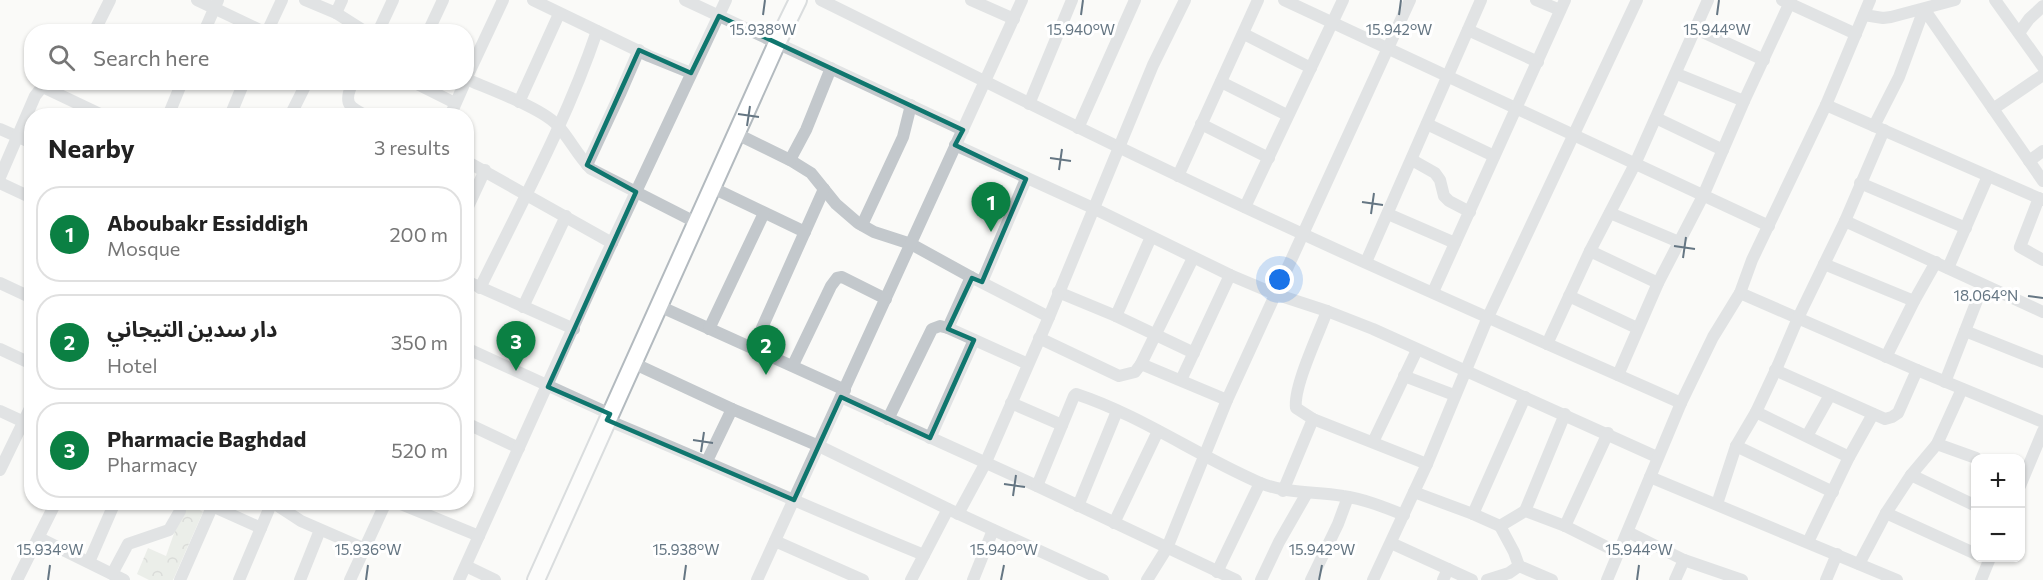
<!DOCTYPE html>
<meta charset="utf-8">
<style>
:root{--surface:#fff;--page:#f2f2f2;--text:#222;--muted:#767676;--line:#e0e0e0;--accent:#0b8043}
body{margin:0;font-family:Commissioner,"Noto Sans Arabic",sans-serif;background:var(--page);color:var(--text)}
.controls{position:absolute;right:18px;bottom:18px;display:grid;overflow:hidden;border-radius:12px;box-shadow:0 2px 4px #0004}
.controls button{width:54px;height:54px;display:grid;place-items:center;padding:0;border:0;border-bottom:2px solid var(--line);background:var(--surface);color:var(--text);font:30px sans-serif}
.you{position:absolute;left:1280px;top:280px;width:21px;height:21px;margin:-15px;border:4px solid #fff;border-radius:50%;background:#1a73e8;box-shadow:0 0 0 9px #1a73e833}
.badge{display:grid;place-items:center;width:39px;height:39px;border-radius:50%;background:var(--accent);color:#fff;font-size:20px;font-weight:700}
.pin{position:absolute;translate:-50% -50px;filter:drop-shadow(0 2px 3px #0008)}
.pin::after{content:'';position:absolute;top:32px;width:21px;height:18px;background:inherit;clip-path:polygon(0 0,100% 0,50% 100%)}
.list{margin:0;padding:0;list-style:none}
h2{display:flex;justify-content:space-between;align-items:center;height:78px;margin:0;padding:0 24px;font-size:26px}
h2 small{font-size:20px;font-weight:400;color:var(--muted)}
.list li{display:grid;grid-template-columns:39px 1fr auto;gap:18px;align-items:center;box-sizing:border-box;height:96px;margin:0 12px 12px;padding:0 12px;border:2px solid var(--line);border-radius:24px}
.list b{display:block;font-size:22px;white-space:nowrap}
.list p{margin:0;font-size:20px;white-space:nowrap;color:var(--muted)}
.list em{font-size:20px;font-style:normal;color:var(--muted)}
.icon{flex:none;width:33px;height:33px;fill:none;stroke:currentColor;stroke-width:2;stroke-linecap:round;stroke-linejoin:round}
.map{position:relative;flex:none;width:2043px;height:580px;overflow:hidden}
.search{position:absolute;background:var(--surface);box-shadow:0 2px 4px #0004;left:24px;top:24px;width:450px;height:66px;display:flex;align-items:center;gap:15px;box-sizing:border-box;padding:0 21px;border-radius:24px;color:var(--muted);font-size:22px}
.panel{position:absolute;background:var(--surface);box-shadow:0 2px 4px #0004;left:24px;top:108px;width:450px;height:402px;border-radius:24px}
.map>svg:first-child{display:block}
.park{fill:url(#park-crowns)}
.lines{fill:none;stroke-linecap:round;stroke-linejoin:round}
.secondary-casing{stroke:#b3babf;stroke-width:20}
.minor{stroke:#c3c8cc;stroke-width:12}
.secondary{stroke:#fff;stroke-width:16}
.marked{fill:none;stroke:#0f766e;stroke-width:4.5;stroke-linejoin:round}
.ticks{fill:none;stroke:#657683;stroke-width:2}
.ticks-label{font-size:15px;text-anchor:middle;fill:#657683;stroke:#fff;stroke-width:6;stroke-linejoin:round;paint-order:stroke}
</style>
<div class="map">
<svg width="2043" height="580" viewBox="0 0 2043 580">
<defs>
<pattern id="park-crowns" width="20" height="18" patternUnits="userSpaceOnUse" patternTransform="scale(1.5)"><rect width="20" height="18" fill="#dadfd7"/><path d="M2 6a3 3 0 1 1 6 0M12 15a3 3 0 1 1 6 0" fill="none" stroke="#b4b9b4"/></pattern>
</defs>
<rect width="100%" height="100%" fill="#fafaf8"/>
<!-- park -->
<polygon class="park" points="189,504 203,512 173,580 149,580 137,574 148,548 166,556 177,525"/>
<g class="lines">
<!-- secondary casing -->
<g class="secondary-casing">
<polyline id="secondary" points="536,580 777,43 798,0"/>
</g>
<!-- minor -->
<g class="minor">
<polyline points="197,0 264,32"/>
<polyline points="305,0 336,13 366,32"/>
<polyline points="533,0 649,56 691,73"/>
<polyline points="685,0 963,130"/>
<path d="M821,0C941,59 1060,120 1181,177C1346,256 1514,329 1681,403"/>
<polyline points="971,0 1014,19"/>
<polyline points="1284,0 1769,226"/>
<polyline points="1536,0 1560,10"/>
<polyline points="1782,0 1856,34"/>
<polyline points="1995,0 2043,67"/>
<polyline points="336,13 342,0"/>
<polyline points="1864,15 1883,18 1891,17 1955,0"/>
<polyline points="1696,29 1764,60"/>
<polyline points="1468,30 1538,62"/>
<polyline points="94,32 110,0"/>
<polyline points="204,32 218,0"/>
<polyline points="267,32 282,0"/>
<polyline points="378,32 393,0"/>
<polyline points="428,32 443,0"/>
<polyline points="2019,33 2029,19 2043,6"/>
<polyline points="1244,34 1311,68"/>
<polyline points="1677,74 1744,101"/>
<path d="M466,79C489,89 545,109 559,127C571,141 578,156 591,169L697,223"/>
<polyline points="466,79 503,0"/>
<path d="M353,82C343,103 348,107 367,116"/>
<polyline points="413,82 455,103"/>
<polyline points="1221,82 1287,115"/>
<polyline points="43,87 104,116"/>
<polyline points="519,102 559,14"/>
<polyline points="1029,104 1072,0"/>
<polyline points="1826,105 2043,200"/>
<polyline points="1993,109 2043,75"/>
<polyline points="168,116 182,82"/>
<polyline points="230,116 244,82"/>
<polyline points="290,116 307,82"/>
<polyline points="450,116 465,82"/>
<polyline points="1656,118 1723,150"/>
<polyline points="1201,124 1269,158"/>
<polyline points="1427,124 1494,156"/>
<polyline points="1874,126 1899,77 1924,9 2043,181"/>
<polyline points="1078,128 1135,0"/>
<polyline points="0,129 32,143"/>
<polyline points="737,134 790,160 811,173 836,204 858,223 874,232 911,244 971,277"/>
<polyline points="955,145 1093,208 1230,275 1275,294 1327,311 1373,329 1657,457"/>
<polyline points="790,160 806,130 831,68"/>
<polyline points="1412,160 1435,173 1440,180 1444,196 1449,201 1470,212"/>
<polyline points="466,161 612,243"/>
<polyline points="2029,161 2043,151"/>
<polyline points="587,165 620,94 639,50"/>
<polyline points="1178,176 1258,0"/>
<polyline points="0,177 35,96 46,82"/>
<polyline points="0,183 32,198"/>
<polyline points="1860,183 1966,228"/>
<polyline points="713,188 805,232"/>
<polyline points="2039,198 2020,247 2043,260"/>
<polyline points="1245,207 1343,0"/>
<polyline points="466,211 485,170"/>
<polyline points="1610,213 1679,242"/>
<polyline points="1388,214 1455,243"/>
<polyline points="1845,221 2043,312"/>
<polyline points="862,225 903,137 911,105"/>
<polyline points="1590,251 1658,283"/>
<polyline points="1366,262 1481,0"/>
<polyline points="1824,264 1914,301"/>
<polyline points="1948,268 1988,176"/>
<polyline points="466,281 574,329"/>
<polyline points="982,282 1026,179"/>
<polyline points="0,283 32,298"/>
<path d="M480,288C521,204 567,120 597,31"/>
<polyline points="1058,292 1116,316 1194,353"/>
<polyline points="1433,292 1565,0"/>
<polyline points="1740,293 1917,370 2043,422"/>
<polyline points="1569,296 1637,328"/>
<polyline points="659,306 845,390"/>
<polyline points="523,307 566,216"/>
<path d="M1327,311C1319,333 1293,387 1296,408L1313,419L1427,464"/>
<polyline points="1116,316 1151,237"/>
<polyline points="948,328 971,277 1049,317"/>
<polyline points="709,329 764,213"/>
<polyline points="1965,331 2043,362"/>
<polyline points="1039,338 1119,376 1135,372 1141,364 1227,400"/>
<polyline points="1547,344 1590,251 1635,164 1708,0"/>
<polyline points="466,348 610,414"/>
<polyline points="753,348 824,189"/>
<polyline points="0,349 32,364"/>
<polyline points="1886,357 1914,301 1936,262"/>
<polyline points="633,363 732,409 819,446 948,509 1103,580"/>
<polyline points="1141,364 1193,258"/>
<polyline points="793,365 831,286 837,278 842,277 886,299"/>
<polyline points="1775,370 1885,419 1892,417 1898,413 1917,370"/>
<polyline points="1618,375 1658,283 1703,196 1744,101 1791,0"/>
<polyline points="1404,376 1454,395"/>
<polyline points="1181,380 1230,275"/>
<polyline points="1945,382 1983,285"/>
<polyline points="841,397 1037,486 1236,580"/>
<polyline points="1011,403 1062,425"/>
<polyline points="0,411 24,422"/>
<polyline points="1756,412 1849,457"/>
<polyline points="888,419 932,329 940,326 948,328 1028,364"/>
<path d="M607,420C714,464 818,512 924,555"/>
<polyline points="466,423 519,448"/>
<polyline points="1807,436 1830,395"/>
<polyline points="930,438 974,340"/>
<polyline points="1373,442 1417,350"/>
<polyline points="1937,444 1976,458"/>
<polyline points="1736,446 1833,492"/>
<polyline points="707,461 732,409"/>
<polyline points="0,470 32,404"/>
<polyline points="1911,475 1976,506"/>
<polyline points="1650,477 1897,580"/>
<path d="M1037,486L1074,396L1076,394C1140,415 1196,455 1258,482C1285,494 1314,491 1343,496C1364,499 1384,507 1404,515"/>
<polyline points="2020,486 2043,431"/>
<polyline points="1283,491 1313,419"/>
<polyline points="1414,492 1473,514 1500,526 1525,511 1528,512 1565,526 1619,553"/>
<polyline points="203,502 261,528"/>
<polyline points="272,502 301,521 363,548"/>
<polyline points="396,502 479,536"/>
<polyline points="1717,504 1736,446 1756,412 1778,365 1798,318 1845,221 1884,130"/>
<polyline points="1078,506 1117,411"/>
<polyline points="1525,511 1565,414"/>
<polyline points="1886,513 1976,554"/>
<polyline points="958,514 985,464 1049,317 1153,65 1185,0"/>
<polyline points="1473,514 1525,397"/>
<polyline points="1114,523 1158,431"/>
<polyline points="1500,526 1514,552 1519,566"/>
<polyline points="1565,526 1608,433"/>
<polyline points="1628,532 1684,560 1742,580"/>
<polyline points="39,538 124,580"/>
<polyline points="775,541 863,580"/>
<polyline points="1808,542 1849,457 1873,414"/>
<polyline points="1391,543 1472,580"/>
<polyline points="89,562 115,502"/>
<polyline points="1859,564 1886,513 1911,475 1937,444 1962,389"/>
<polyline points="466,566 495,580"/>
<polyline points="1217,572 1260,483"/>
<polyline points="112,574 128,544 169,530 180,511"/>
<polyline points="17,580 56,502"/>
<polyline points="180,580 212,507"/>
<polyline points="239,580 272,502"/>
<polyline points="300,580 320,530"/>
<polyline points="350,580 386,502"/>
<polyline points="459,580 596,277 726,0"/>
<polyline points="757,580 1022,0"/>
<polyline points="911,580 948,509"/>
<polyline points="973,580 993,530"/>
<polyline points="1147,580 1167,548 1227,400 1410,0"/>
<polyline points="1261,580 1279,542 1307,493"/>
<polyline points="1311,580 1338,524 1348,497"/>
<polyline points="1373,580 1427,464 1488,317 1637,0"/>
<polyline points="1443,580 1448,569"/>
<polyline points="1487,580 1509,573 1519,566 1552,580"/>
<polyline points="1607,580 1681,403 1713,337 1740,293 1752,260 1826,105 1870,0"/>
<polyline points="1675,580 1684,560"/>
<polyline points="1826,580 1837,554"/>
<polyline points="1981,580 1990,558"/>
</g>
<!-- secondary -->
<use href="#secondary" class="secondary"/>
</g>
<!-- marked area -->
<path d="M0 0H2043V580H0ZM719,16L963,130L955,145L1026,179L982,282L972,278L948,329L974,340L930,438L841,397L794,500L607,420L610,414L548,387L636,192L587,165L639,50L691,73Z" fill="#fafaf8" fill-opacity=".55" fill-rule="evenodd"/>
<path class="marked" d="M719,16L963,130L955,145L1026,179L982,282L972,278L948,329L974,340L930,438L841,397L794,500L607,420L610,414L548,387L636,192L587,165L639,50L691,73Z"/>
<!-- ticks -->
<path class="ticks" d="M763,15L765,0M1081,15L1083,0M1399,15L1401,0M1717,15L1719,0M738,114L759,117M747,126L750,106M1050,158L1071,161M1059,170L1062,149M1362,202L1383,205M1371,214L1374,193M1674,246L1695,249M1683,258L1686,237M2028,296L2043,298M693,440L713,443M701,452L704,432M1004,484L1025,487M1013,496L1016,475M48,580L50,565M366,580L368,565M684,580L686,565M1001,580L1004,565M1319,580L1322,565M1637,580L1639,565"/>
<g class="ticks-label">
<text x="763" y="35">15.938°W</text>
<text x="1081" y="35">15.940°W</text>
<text x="1399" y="35">15.942°W</text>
<text x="1717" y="35">15.944°W</text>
<text x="1986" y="301">18.064°N</text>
<text x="50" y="555">15.934°W</text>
<text x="368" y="555">15.936°W</text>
<text x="686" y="555">15.938°W</text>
<text x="1004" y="555">15.940°W</text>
<text x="1322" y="555">15.942°W</text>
<text x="1639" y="555">15.944°W</text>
</g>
</svg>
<div class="controls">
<button>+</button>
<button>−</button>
</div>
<div class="you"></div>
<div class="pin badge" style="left:991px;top:232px">1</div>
<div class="pin badge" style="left:766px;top:375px">2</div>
<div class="pin badge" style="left:516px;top:371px">3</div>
<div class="search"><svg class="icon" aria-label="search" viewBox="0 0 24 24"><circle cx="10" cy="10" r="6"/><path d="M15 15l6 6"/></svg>Search here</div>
<section class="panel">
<h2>Nearby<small>3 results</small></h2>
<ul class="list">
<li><span class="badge">1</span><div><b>Aboubakr Essiddigh</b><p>Mosque</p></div><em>200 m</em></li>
<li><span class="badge">2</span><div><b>دار سدين التيجاني</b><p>Hotel</p></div><em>350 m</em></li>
<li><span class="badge">3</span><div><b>Pharmacie Baghdad</b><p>Pharmacy</p></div><em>520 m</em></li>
</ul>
</section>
</div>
